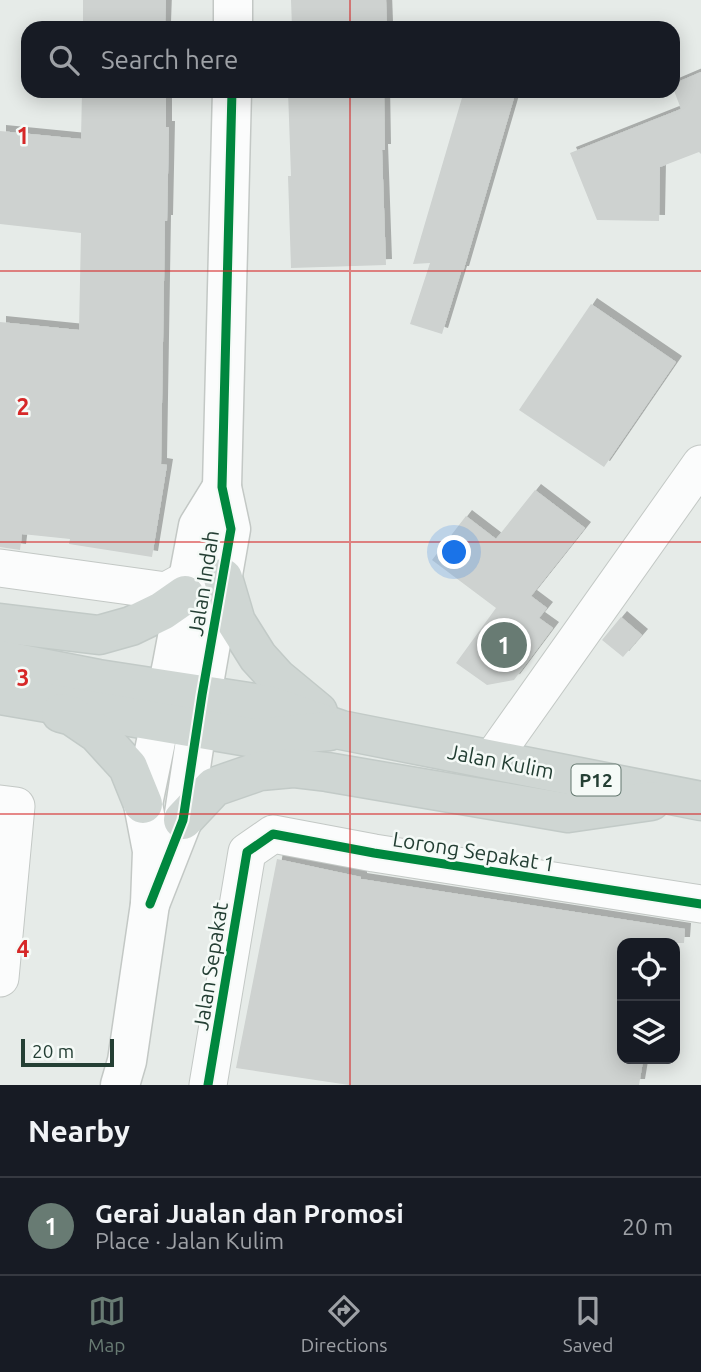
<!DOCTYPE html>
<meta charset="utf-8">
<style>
:root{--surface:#171b24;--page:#242831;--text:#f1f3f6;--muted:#9ea1a6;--line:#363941;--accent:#687b73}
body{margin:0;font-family:Ubuntu,sans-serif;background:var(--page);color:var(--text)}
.controls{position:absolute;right:21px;bottom:21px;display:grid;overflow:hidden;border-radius:14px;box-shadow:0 4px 18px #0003}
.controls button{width:63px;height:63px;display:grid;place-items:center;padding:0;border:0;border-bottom:2px solid var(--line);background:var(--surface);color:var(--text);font:35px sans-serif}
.scale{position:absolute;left:21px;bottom:18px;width:93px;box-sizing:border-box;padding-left:7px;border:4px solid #243f34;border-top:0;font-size:19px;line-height:24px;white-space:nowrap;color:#243f34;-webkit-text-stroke:5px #f5faf7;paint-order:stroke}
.you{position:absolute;left:455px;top:553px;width:24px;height:24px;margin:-18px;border:5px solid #fff;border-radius:50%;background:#1a73e8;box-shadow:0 0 0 10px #1a73e833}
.badge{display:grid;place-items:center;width:46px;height:46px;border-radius:50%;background:var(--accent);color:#fff;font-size:23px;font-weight:700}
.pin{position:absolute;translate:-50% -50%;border:4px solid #fff;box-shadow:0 2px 7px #0006}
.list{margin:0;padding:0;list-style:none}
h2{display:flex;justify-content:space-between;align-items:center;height:91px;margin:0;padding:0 28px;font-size:30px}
h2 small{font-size:23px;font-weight:400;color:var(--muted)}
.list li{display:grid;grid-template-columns:46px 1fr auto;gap:21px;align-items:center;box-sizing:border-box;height:98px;padding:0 28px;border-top:2px solid var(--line)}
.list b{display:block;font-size:26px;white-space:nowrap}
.list p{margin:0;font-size:23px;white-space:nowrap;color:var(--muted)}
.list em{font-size:23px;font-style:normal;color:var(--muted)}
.icon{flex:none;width:38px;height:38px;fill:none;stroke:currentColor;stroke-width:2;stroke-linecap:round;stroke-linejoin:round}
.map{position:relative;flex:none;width:701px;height:1085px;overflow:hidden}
.search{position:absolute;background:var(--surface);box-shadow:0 4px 18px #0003;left:21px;right:21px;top:21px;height:77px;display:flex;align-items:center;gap:18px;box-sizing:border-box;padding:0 24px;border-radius:21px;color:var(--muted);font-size:26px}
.sheet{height:189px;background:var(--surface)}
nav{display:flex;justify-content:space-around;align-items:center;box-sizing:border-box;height:98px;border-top:2px solid var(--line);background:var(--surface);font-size:19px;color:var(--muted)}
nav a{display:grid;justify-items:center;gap:4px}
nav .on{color:var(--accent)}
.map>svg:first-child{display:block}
.building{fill:#ced2d0;filter:url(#shadow)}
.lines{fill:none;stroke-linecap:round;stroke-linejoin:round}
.minor-casing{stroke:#c3c8c5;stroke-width:39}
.tertiary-casing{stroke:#c3c8c5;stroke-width:41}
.primary-casing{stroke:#c2cac7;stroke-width:41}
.minor{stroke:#fbfcfc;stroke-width:37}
.tertiary{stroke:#fbfcfc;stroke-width:38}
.primary{stroke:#cfd6d3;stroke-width:38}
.cycleway-casing{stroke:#f5faf7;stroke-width:13}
.cycleway{stroke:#00873e;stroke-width:9}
.grid{fill:none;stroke:#d62828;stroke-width:2;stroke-opacity:0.55}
.labels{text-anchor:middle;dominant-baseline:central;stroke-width:5;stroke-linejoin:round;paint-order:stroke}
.shield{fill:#f5faf7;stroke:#63776e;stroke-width:2}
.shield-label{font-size:19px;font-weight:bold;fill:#243f34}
.street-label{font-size:21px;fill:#243f34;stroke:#f5faf7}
.grid-label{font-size:23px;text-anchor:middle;font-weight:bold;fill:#d62828;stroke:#f5faf7;stroke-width:5;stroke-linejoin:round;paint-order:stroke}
</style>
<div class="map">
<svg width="701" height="1085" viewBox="0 0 701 1085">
<defs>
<filter id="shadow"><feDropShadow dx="6" dy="-6" stdDeviation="0" flood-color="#0004"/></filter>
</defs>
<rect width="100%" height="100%" fill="#e6ebe8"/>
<!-- building -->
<g class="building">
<polygon points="83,0 166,0 165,28 83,28"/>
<polygon points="291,0 386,0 387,28 292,28"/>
<polygon points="701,72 701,154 699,152 660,167 659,221 597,220 570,153 681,109 673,88 673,84"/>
<polygon points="82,91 166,91 166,127 169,127 167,221 165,221 161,464 167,465 152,557 69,544 70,539 22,534 20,550 0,547 0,322 79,330 81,233 0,224 0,131 81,139"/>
<polygon points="288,91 384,91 385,150 382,150 386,265 291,268 288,176 291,176"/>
<polygon points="464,91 516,91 463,272 461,272 442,334 410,324 430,263 413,264"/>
<polygon points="591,304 676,362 604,467 519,410"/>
<polygon points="535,490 585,528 531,596 547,608 539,618 553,628 514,680 487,685 456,663 496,608 432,560 466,516 496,539"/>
<polygon points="621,617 642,635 623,657 602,640"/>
<polygon points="277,859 361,877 361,879 685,929 684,943 622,943 622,1059 643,1061 639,1085 349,1085 236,1068"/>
</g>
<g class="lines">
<!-- minor casing -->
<g class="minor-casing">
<g id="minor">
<polyline points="0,568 166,591 188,579"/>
<polyline points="492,759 701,464"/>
<polyline points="0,804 16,806 0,978"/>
<polyline points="208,1085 247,852 273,834 374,853 701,904"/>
</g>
</g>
<!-- tertiary casing -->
<g class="tertiary-casing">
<g id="tertiary">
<polyline points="233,28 233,0"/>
<polyline points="150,904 183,820 202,695 231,529 222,487 232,91"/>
<polyline points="120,1085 127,1061 150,904 152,851 143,804 172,664 198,526 222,487"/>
</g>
</g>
<!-- primary casing -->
<g class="primary-casing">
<g id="primary">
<polyline points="223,578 236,622 258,657 277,678 318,712"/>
<polyline points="0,623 99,635 131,626 162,611 185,595"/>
<polyline points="0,660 98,679 268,705 341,730 701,801"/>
<polyline points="0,695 254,738 329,731"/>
<polyline points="61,713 72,716 97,733 128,767 143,804"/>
<polyline points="183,820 214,787 260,771 293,768 327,772 568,813 651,801"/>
</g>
</g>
<!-- minor -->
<use href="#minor" class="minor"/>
<!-- tertiary -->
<use href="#tertiary" class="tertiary"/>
<!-- primary -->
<use href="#primary" class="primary"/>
<!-- cycleway casing -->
<g class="cycleway-casing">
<g id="cycleway">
<polyline points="150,904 183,820 202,695 231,529 222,487 232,91"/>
<polyline points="208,1085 247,852 273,834 374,853 701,904"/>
</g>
</g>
<!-- cycleway -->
<use href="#cycleway" class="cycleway"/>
</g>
<!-- grid -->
<path class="grid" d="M350,0V28M350,91V1085M0,271H701M0,542H701M0,814H701"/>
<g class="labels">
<!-- shield labels -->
<rect class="shield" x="571.5" y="764.5" width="49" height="31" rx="5"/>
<g class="shield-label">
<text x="596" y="780">P12</text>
</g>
<!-- street labels -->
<g class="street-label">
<text transform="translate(203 583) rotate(-81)">Jalan Indah</text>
<text transform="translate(501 761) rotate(11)">Jalan Kulim</text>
<text transform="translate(474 851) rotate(9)">Lorong Sepakat 1</text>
<text transform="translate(210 966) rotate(-81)">Jalan Sepakat</text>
</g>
</g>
<g class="grid-label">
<text x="23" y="144">1</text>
<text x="23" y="415">2</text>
<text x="23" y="686">3</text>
<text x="23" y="957">4</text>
</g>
</svg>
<div class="controls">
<button><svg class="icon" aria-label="locate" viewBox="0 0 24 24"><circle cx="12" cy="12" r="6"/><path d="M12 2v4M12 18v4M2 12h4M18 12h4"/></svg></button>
<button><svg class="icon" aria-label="layers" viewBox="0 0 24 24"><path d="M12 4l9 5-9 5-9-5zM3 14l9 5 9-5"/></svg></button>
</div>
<div class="scale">20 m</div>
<div class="you"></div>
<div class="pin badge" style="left:504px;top:645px">1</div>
<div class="search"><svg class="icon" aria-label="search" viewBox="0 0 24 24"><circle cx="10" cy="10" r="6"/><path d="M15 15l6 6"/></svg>Search here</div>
</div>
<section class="sheet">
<h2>Nearby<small></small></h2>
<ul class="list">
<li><span class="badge">1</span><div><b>Gerai Jualan dan Promosi</b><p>Place · Jalan Kulim</p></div><em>20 m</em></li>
</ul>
</section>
<nav>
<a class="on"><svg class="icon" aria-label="map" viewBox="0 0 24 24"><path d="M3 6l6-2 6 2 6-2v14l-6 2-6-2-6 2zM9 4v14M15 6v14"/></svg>Map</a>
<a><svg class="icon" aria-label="directions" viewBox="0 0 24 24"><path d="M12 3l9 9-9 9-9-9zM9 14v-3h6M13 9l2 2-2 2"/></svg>Directions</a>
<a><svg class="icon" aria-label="saved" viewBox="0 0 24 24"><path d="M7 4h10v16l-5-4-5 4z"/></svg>Saved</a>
</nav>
